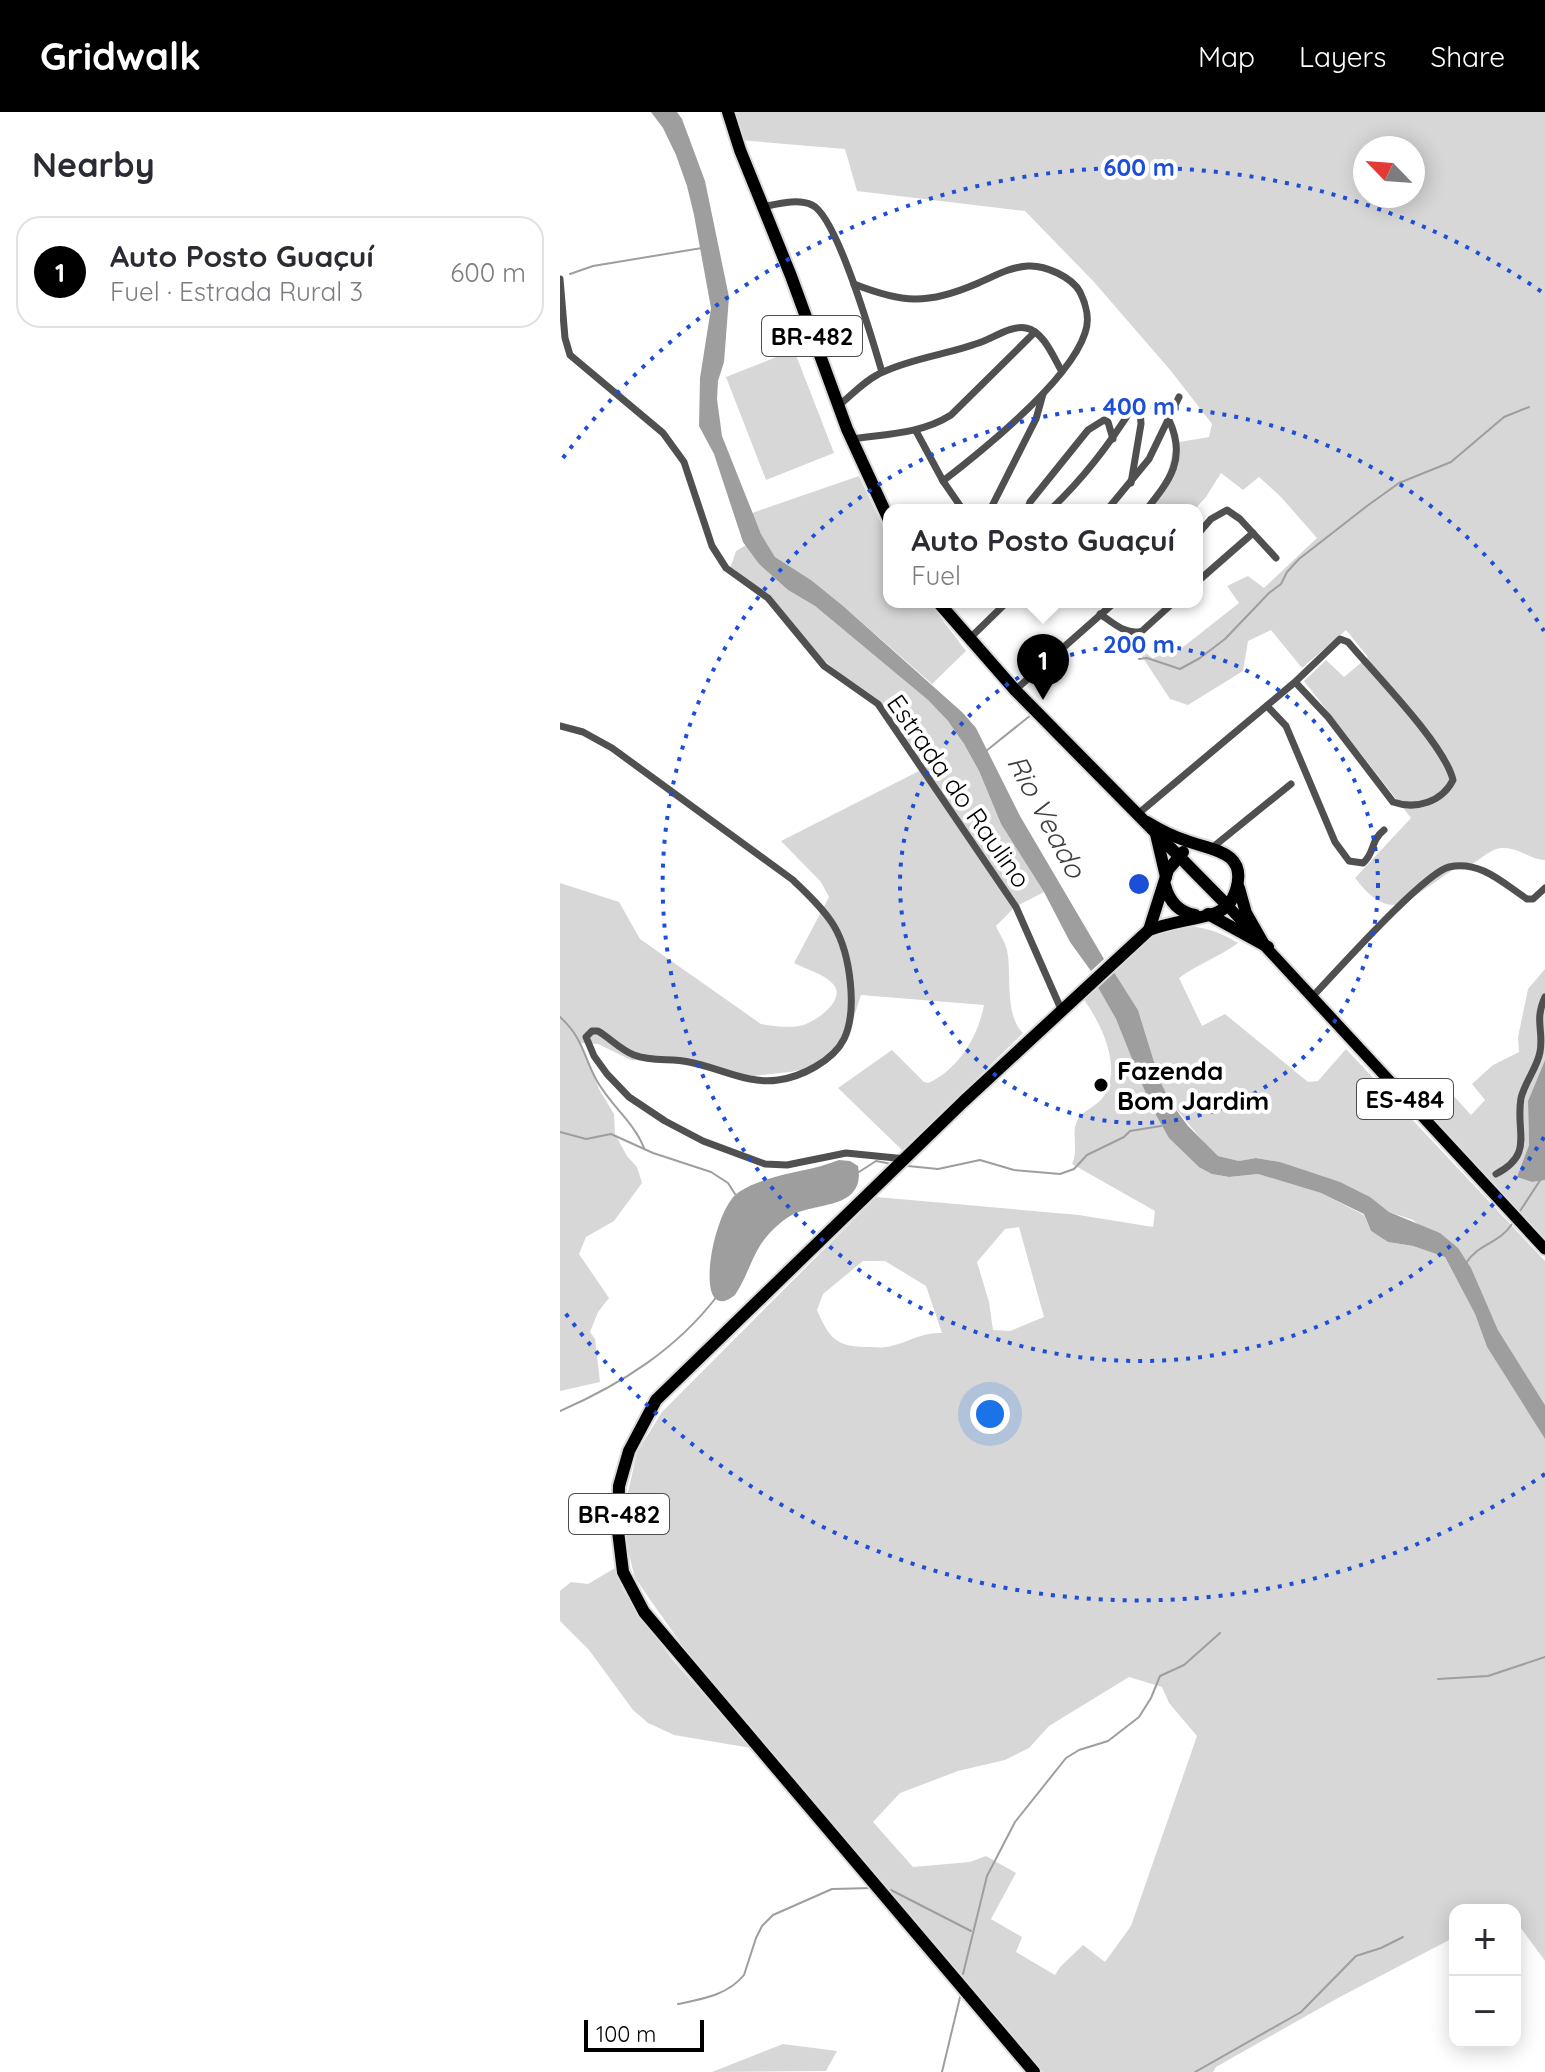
<!DOCTYPE html>
<meta charset="utf-8">
<style>
:root{--surface:#fff;--page:#f7f7f7;--text:#2b2b33;--muted:#7c7c81;--line:#e1e1e2;--accent:#000}
body{margin:0;font-family:Quicksand,sans-serif;background:var(--page);color:var(--text)}
.controls{position:absolute;right:24px;bottom:24px;display:grid;overflow:hidden;border-radius:16px;box-shadow:0 4px 20px #0003}
.controls button{width:72px;height:72px;display:grid;place-items:center;padding:0;border:0;border-bottom:2px solid var(--line);background:var(--surface);color:var(--text);font:40px sans-serif}
.compass{position:absolute;left:793px;top:24px;width:72px;height:72px;border-radius:50%;background:var(--surface);box-shadow:0 4px 20px #0003;rotate:295deg}
.scale{position:absolute;left:24px;bottom:20px;width:120px;box-sizing:border-box;padding-left:8px;border:4px solid #000;border-top:0;font-size:22px;line-height:28px;white-space:nowrap;color:#000;-webkit-text-stroke:6px #fff;paint-order:stroke}
.you{position:absolute;left:430px;top:1302px;width:28px;height:28px;margin:-20px;border:6px solid #fff;border-radius:50%;background:#1a73e8;box-shadow:0 0 0 12px #1a73e833}
.badge{display:grid;place-items:center;width:52px;height:52px;border-radius:50%;background:var(--accent);color:#fff;font-size:26px;font-weight:700}
.pin{position:absolute;translate:-50% -66px;filter:drop-shadow(0 2px 4px #0008)}
.pin::after{content:'';position:absolute;top:42px;width:28px;height:24px;background:inherit;clip-path:polygon(0 0,100% 0,50% 100%)}
.popup{position:absolute;left:323px;top:392px;width:320px;height:104px;box-sizing:border-box;display:grid;place-content:center;border-radius:16px;background:var(--surface);filter:drop-shadow(0 2px 6px #0005);font-size:26px;white-space:nowrap;color:var(--muted)}
.popup b{font-size:30px;color:var(--text)}
.popup::after{content:'';position:absolute;left:50%;top:100%;margin-left:-16px;border:16px solid transparent;border-top-color:var(--surface)}
.list{margin:0;padding:0;list-style:none}
h2{display:flex;justify-content:space-between;align-items:center;height:104px;margin:0;padding:0 32px;font-size:34px}
h2 small{font-size:26px;font-weight:400;color:var(--muted)}
.list li{display:grid;grid-template-columns:52px 1fr auto;gap:24px;align-items:center;box-sizing:border-box;height:112px;margin:0 16px 16px;padding:0 16px;border:2px solid var(--line);border-radius:24px}
.list b{display:block;font-size:30px;white-space:nowrap}
.list p{margin:0;font-size:26px;white-space:nowrap;color:var(--muted)}
.list em{font-size:26px;font-style:normal;color:var(--muted)}
.map{position:relative;flex:none;width:985px;height:1960px;overflow:hidden}
header{display:flex;align-items:center;gap:48px;box-sizing:border-box;height:112px;padding:0 40px;background:var(--accent);color:#fff}
header strong{font-size:38px}
nav{display:flex;gap:44px;margin-inline-start:auto;font-size:28px}
main{display:flex}
aside{flex:1;background:var(--surface)}
.map>svg:first-child{display:block}
.green{fill:#d7d7d7;fill-rule:evenodd}
.water{fill:#9e9e9e}
.lines{fill:none;stroke-linecap:round;stroke-linejoin:round}
.stream{stroke:#9e9e9e;stroke-width:2}
.primary-casing{stroke:#dbdbdb;stroke-width:15}
.highway-casing{stroke:#dbdbdb;stroke-width:16}
.street{stroke:#505050;stroke-width:7}
.primary{stroke:#000;stroke-width:11}
.highway{stroke:#000;stroke-width:12}
.ring{fill:none;stroke:#1d4ed8;stroke-width:4;stroke-dasharray:4 8}
.poi-dot{fill:#000;stroke:#fff;stroke-width:3}
.labels{text-anchor:middle;dominant-baseline:central;stroke-width:8;stroke-linejoin:round;paint-order:stroke}
.shield{fill:#fff;stroke:#4c4c4c;stroke-width:2}
.shield-label{font-size:24px;font-weight:bold;fill:#000}
.street-label{font-size:26px;fill:#000;stroke:#fff}
.poi-label{font-size:26px;font-weight:bold;fill:#000;stroke:#fff;text-anchor:start}
.water-label{font-size:28px;font-style:italic;fill:#3f3f3f;stroke:#fff}
.centre{fill:#1d4ed8;stroke:#fff;stroke-width:4}
.ring-label{font-size:24px;text-anchor:middle;font-weight:bold;fill:#1d4ed8;stroke:#fff;stroke-width:8;stroke-linejoin:round;paint-order:stroke}
</style>
<header>
<strong>Gridwalk</strong>
<nav><a>Map</a><a>Layers</a><a>Share</a></nav>
</header>
<main>
<aside>
<h2>Nearby<small></small></h2>
<ul class="list">
<li><span class="badge">1</span><div><b>Auto Posto Guaçuí</b><p>Fuel · Estrada Rural 3</p></div><em>600 m</em></li>
</ul>
</aside>
<div class="map">
<svg width="985" height="1960" viewBox="0 0 985 1960">
<rect width="100%" height="100%" fill="#fff"/>
<!-- green -->
<g class="green">
<path d="M172,0H985V748C969,747 960,736 943,736C926,736 916,757 897,755L843,792C821,797 808,782 795,766L851,706L744,569L766,548L784,565L808,545L786,518L742,556L711,518L688,529L683,559L628,593L610,587L581,543L584,539L593,547L612,531L618,539L679,491L667,474L688,464L704,476L757,426L721,385L699,365L683,378L661,361L646,385L634,398H586C604,377 610,357 614,331L649,325L652,312L611,259L534,170L465,99L297,79L285,37L180,28ZM805,36H853V84H805Z"/>
<polygon points="234,238 274,341 206,368 166,265"/>
<polygon points="299,364 329,427 329,490 369,490 406,539 372,572 282,493 251,468 215,445 201,422 192,401"/>
<path d="M186,433L199,452L228,478L255,494L368,588L388,609L404,632L419,659L441,712L484,780L455,795L436,814C439,821 445,830 447,838C452,861 444,903 463,921L343,1039L278,976L332,938L364,970L368,971C398,958 418,925 424,893L301,883L290,917L281,931L256,955L230,960L193,964L106,949L71,948L38,932L21,931L39,977L54,1002L55,1022L67,1044L77,1055L82,1071L54,1109L26,1125L19,1142L49,1186L38,1200L30,1220L35,1227L40,1270L0,1279V771L59,790L80,827L201,912C213,914 226,916 239,914C253,912 288,888 273,872C264,862 246,857 234,851L269,785L261,770L221,729L361,658L326,600L260,545L226,507L170,457L176,439Z"/>
<path d="M621,813C643,815 659,819 678,831C659,845 638,852 619,866L642,914L665,902L748,970L758,969L786,937L985,1149V1293L938,1218L910,1156L853,1108L829,1100L800,1080L720,1050L696,1046L679,1049L670,1047L658,1044L647,1034L611,991L600,969L578,898L552,857C574,836 591,822 621,813Z"/>
<polygon points="985,857 985,948 968,989 969,1033 957,1065 972,1070 985,1068 985,1130 851,991 881,970 911,1003 925,988 912,972 933,953 959,940 958,925 968,877"/>
<path d="M536,872L556,907L573,948L652,1062L669,1065L698,1062L761,1081L804,1103L811,1119L828,1130L853,1134L885,1145L915,1202L927,1235L985,1327V1849L955,1808V1798H895V1825L778,1886L656,1955L653,1960H483L136,1553L75,1466L65,1427L67,1385L77,1340L102,1300L316,1085L519,1103L593,1115L595,1099L512,1052C519,1038 511,1022 517,1009C522,998 538,994 544,984C563,954 540,909 522,885ZM459,1115L484,1205L450,1219L433,1218L429,1190L417,1150L445,1117ZM303,1149H325L366,1174L382,1221C360,1220 348,1231 327,1235C322,1236 314,1235 308,1235C276,1235 269,1226 257,1198L263,1182ZM569,1565L602,1575L609,1591L637,1624L571,1814L545,1850L523,1833L500,1855L495,1863L456,1840L462,1825L431,1807L456,1761L426,1744L410,1750L353,1755L313,1710L340,1681L398,1659L445,1648L469,1636L489,1614Z"/>
<polygon points="55,1456 64,1480 112,1547 191,1636 114,1623 88,1611 73,1598 29,1538 0,1509 0,1479 11,1470 28,1472"/>
<polygon points="223,1932 277,1939 266,1959 152,1960"/>
</g>
<!-- water -->
<g class="water">
<polygon points="91,0 117,0 122,7 145,69 169,185 164,250 158,269 157,287 162,324 201,422 215,445 251,468 282,493 403,601 416,616 460,704 544,847 531,859 510,830 484,780 441,712 419,659 404,632 388,609 368,588 255,494 228,478 199,452 183,430 154,342 139,314 140,266 151,196 134,103 127,74 116,43 103,16"/>
<polygon points="552,857 578,898 600,969 611,991 628,1014 658,1044 679,1049 696,1046 720,1050 780,1070 810,1085 829,1100 880,1121 898,1136 911,1156 938,1218 985,1293 985,1327 927,1235 915,1202 885,1145 853,1134 828,1130 811,1119 804,1102 761,1081 698,1062 669,1065 652,1062 639,1055 609,1026 591,994 556,907 536,872"/>
<polygon points="985,948 985,1068 972,1070 957,1065 969,1033 968,989"/>
<path d="M279,1048L290,1049L298,1054C306,1098 256,1090 232,1103C224,1107 214,1116 208,1123C193,1139 188,1164 175,1183C131,1218 152,1096 179,1080C208,1061 247,1061 279,1048Z"/>
</g>
<g class="lines">
<!-- stream -->
<g class="stream">
<polyline points="10,162 33,154 142,136"/>
<polyline points="579,547 587,546 620,557 640,546 665,527 709,481 721,472 727,460 739,447 807,394 839,371 891,350 944,305 969,295"/>
<polyline points="426,639 471,603"/>
<path d="M0,905C24,927 23,944 37,969C51,994 74,1010 84,1036"/>
<polyline points="0,1020 26,1027 51,1022 93,1041 151,1060 168,1071 175,1082"/>
<polyline points="348,1054 378,1057 420,1048 454,1058 500,1062 514,1057 527,1043 564,1025 570,1019 601,1014"/>
<polyline points="299,1060 316,1049 332,1052"/>
<polyline points="960,1099 981,1067"/>
<path d="M906,1151C920,1130 939,1132 952,1112"/>
<path d="M0,1299C62,1272 117,1237 158,1183"/>
<polyline points="878,1567 928,1564 985,1545"/>
<polyline points="331,1778 411,1819"/>
<polyline points="403,1862 427,1764 455,1710 506,1646 519,1638 548,1629 579,1605 591,1586 600,1564 624,1553 660,1521"/>
<path d="M118,1892C142,1887 168,1883 184,1863L196,1826L202,1814L213,1803L272,1777L312,1776"/>
<polyline points="382,1960 401,1881"/>
<polyline points="635,1960 741,1900 796,1844 821,1836 843,1825"/>
</g>
<!-- primary casing -->
<g class="primary-casing">
<polyline id="primary" points="667,793 985,1137"/>
</g>
<!-- highway casing -->
<g class="highway-casing">
<g id="highway">
<polyline points="168,0 180,38 231,164 287,317 329,408"/>
<polyline points="378,490 455,578 667,793"/>
<polyline points="595,718 606,765"/>
<path d="M605,773C609,789 618,800 635,803"/>
<polyline points="679,776 686,801 703,831"/>
<polyline points="648,802 708,835"/>
<polyline points="589,818 608,758 623,740"/>
<path d="M474,1960L84,1500L63,1460L58,1419L59,1374L69,1339L96,1288L403,990L589,818C611,810 634,808 656,801C666,797 673,788 676,778C688,739 651,738 627,729C612,724 600,718 587,710"/>
</g>
</g>
<!-- street -->
<g class="street">
<path d="M202,95C217,92 238,86 252,93C277,104 313,230 322,260"/>
<polyline points="0,167 5,226 10,243 103,321 124,350 152,434 166,456 208,486 264,554 318,592 456,795 501,897"/>
<path d="M294,172C342,191 367,193 416,172C433,165 449,155 468,154C485,153 512,165 520,180C526,192 530,208 525,221C510,268 423,338 383,369"/>
<path d="M278,294C292,283 306,267 323,260C355,245 391,242 424,229C436,224 453,213 466,216C483,219 493,244 501,258"/>
<polyline points="356,319 383,369 403,398"/>
<path d="M292,327C326,322 361,322 391,303L475,220"/>
<polyline points="430,398 476,307 483,282"/>
<polyline points="467,398 470,390 528,318 544,308 548,310 553,327"/>
<path d="M490,398C523,367 550,332 574,293H577L580,296L581,312L571,371"/>
<polyline points="547,398 589,347 619,285"/>
<path d="M586,398C610,368 627,347 609,308"/>
<polyline points="637,423 651,407 667,398 680,407 716,446"/>
<polyline points="637,470 693,421"/>
<path d="M540,502C552,510 566,524 582,519L614,490"/>
<polyline points="409,527 447,490"/>
<polyline points="455,578 555,490"/>
<path d="M707,594L726,614L775,730L789,749L803,751C815,741 810,729 824,718"/>
<path d="M0,614L23,620L52,636L233,768C247,782 263,796 274,814C290,841 298,898 284,927C273,949 241,965 218,968C189,973 157,955 129,950C111,946 92,950 74,943C61,938 51,927 38,919H32L26,925L34,944L47,962L69,985L105,1009L143,1029L205,1052L227,1053L286,1041L346,1047"/>
<path d="M579,701L735,570L780,527L788,530C814,561 885,633 893,668C882,690 856,698 833,690L768,605L735,570"/>
<polyline points="653,735 731,672"/>
<path d="M753,884C776,860 864,761 889,755C920,748 943,771 967,787H973L985,776"/>
<path d="M936,1062C975,1042 955,1020 961,986C965,970 977,956 980,940C984,918 974,909 985,885"/>
</g>
<!-- primary -->
<use href="#primary" class="primary"/>
<!-- highway -->
<use href="#highway" class="highway"/>
</g>
<!-- distance rings -->
<g class="ring">
<circle cx="579" cy="772" r="239"/>
<path d="M984 1025A477 477 0 1 1 984 519"/>
<path d="M985 1362A716 716 0 0 1 3 1198M3 346A716 716 0 0 1 985 182"/>
</g>
<!-- markers -->
<circle class="poi-dot" cx="541" cy="973" r="8"/>
<g class="labels">
<!-- shield labels -->
<g class="shield">
<rect x="202" y="204" width="100" height="40" rx="6"/>
<rect x="797" y="967" width="96" height="40" rx="6"/>
<rect x="9" y="1382" width="100" height="40" rx="6"/>
</g>
<g class="shield-label">
<text x="252" y="224">BR-482</text>
<text x="845" y="987">ES-484</text>
<text x="59" y="1402">BR-482</text>
</g>
<!-- street labels -->
<g class="street-label">
<text transform="translate(399 679) rotate(55)">Estrada do Raulino</text>
</g>
<!-- poi labels -->
<g class="poi-label">
<text x="557" y="958">Fazenda<tspan x="557" dy="30">Bom Jardim</tspan></text>
</g>
<!-- water labels -->
<g class="water-label">
<text transform="translate(487 704) rotate(62)">Rio Veado</text>
</g>
</g>
<circle cx="579" cy="772" r="12" class="centre"/>
<g class="ring-label">
<text x="579" y="64">600 m</text>
<text x="579" y="303">400 m</text>
<text x="579" y="541">200 m</text>
</g>
</svg>
<div class="controls">
<button>+</button>
<button>−</button>
</div>
<svg class="compass" viewBox="-18 -18 36 36"><path d="M0-13l5 13h-10z" fill="#e53935"/><path d="M0 13l5-13h-10z" fill="#7c7c81"/></svg>
<div class="scale">100 m</div>
<div class="you"></div>
<div class="pin badge" style="left:483px;top:588px">1</div>
<div class="popup"><b>Auto Posto Guaçuí</b>Fuel</div>
</div>
</main>
